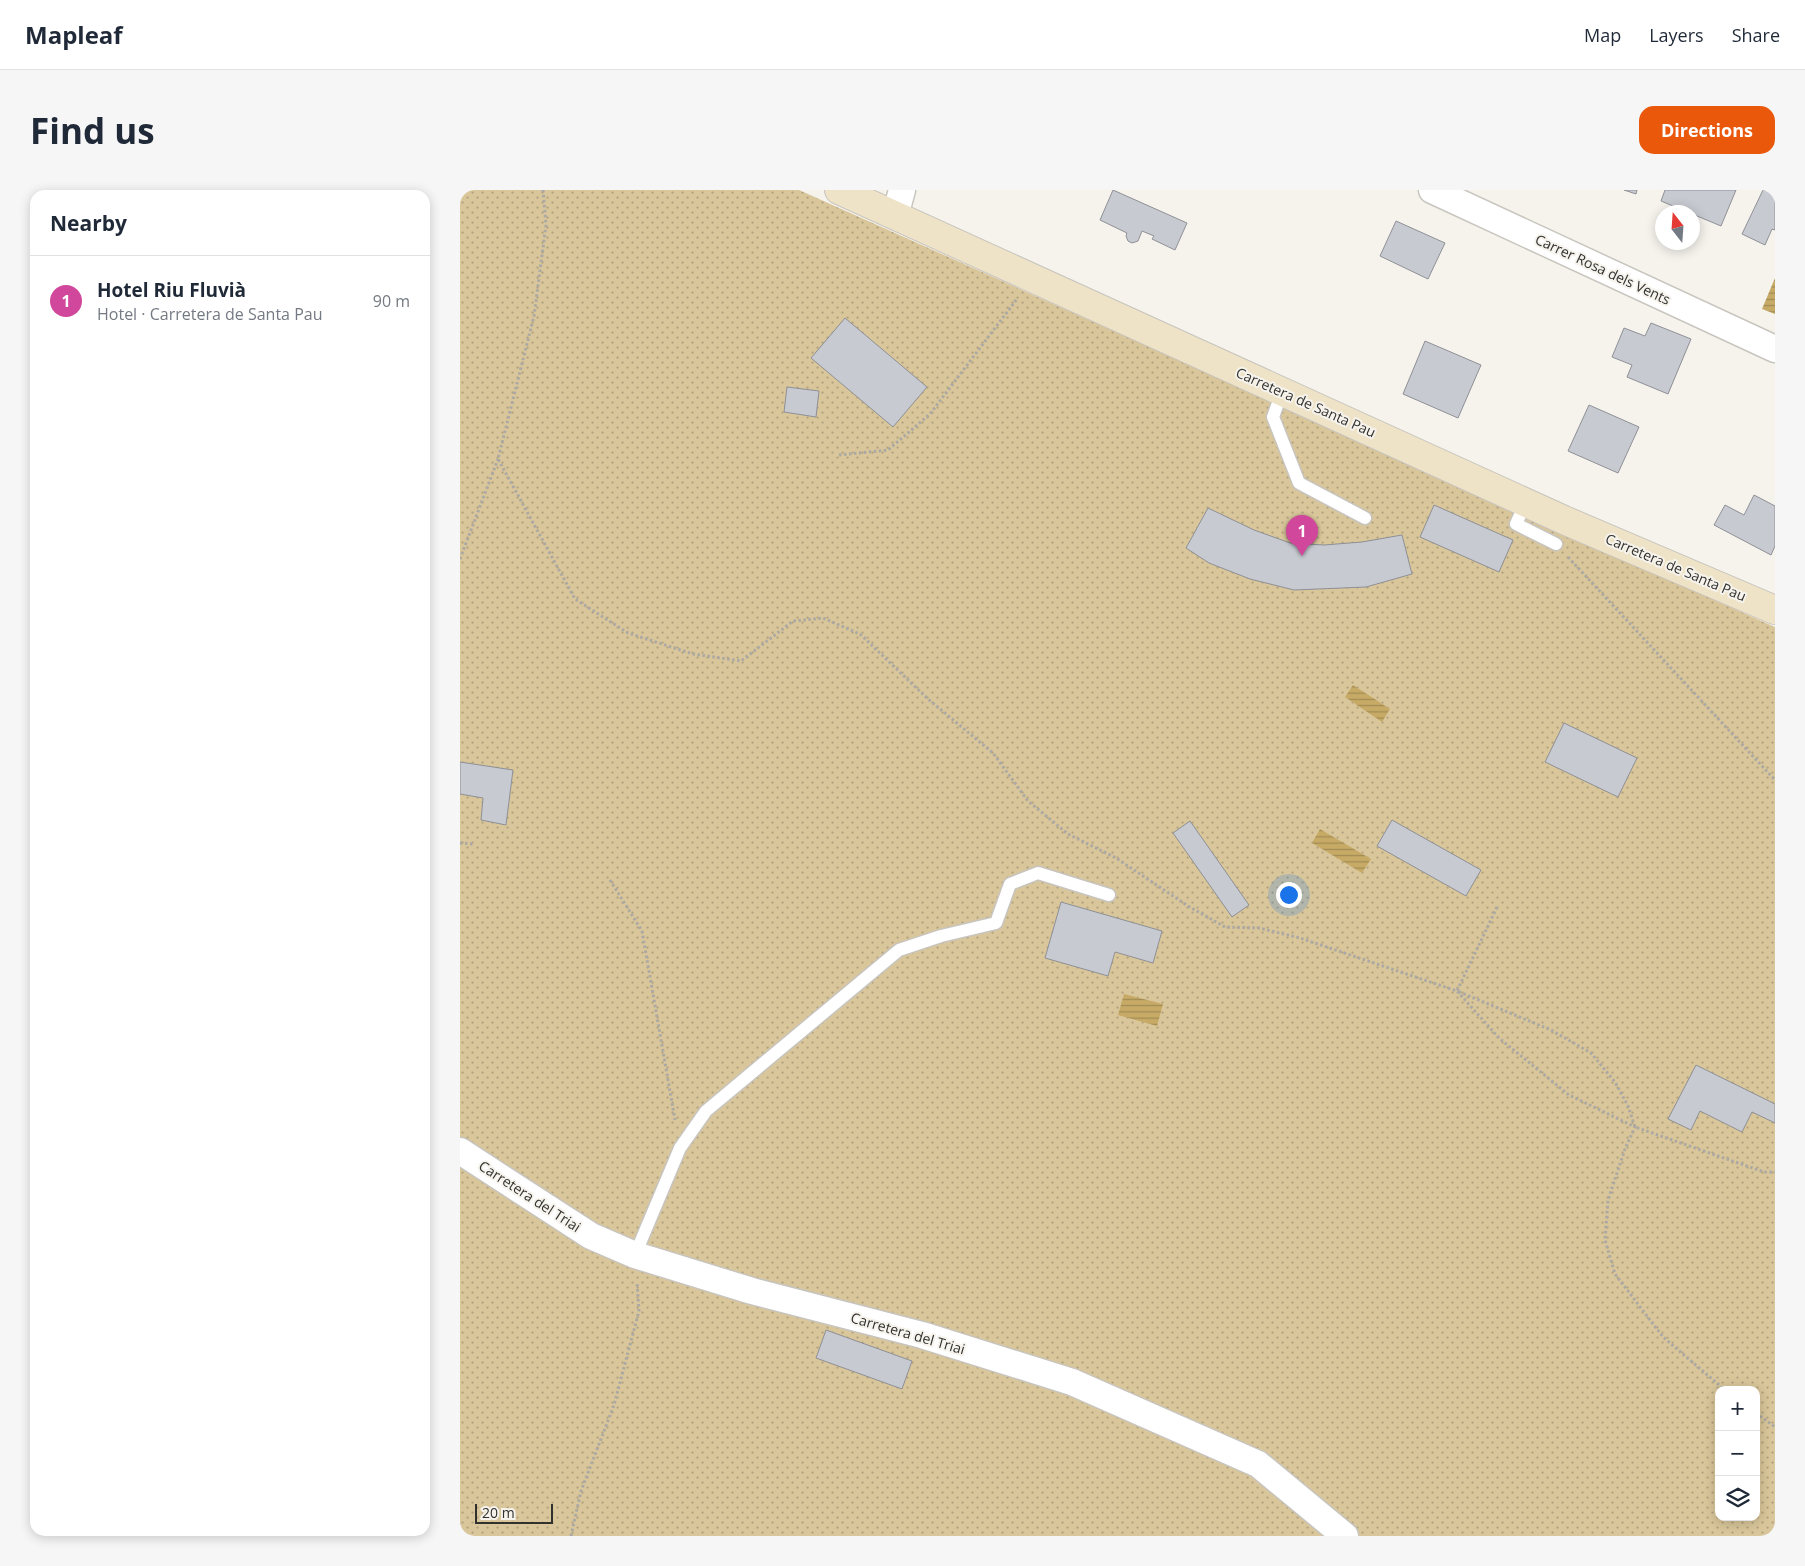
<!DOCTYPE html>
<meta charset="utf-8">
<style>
:root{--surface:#fff;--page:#f6f6f7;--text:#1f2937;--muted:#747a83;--line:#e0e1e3;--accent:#ea580c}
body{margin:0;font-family:"Open Sans",sans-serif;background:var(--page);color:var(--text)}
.controls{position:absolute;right:15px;bottom:15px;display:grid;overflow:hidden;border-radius:10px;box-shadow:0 2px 12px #0003}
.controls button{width:45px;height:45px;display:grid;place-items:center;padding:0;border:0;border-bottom:1px solid var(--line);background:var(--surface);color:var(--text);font:25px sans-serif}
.compass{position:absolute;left:1195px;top:15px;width:45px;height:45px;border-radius:50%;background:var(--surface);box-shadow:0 2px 12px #0003;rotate:343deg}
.scale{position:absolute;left:15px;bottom:12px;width:78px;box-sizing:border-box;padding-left:5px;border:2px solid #32312e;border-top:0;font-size:14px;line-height:18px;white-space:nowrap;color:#32312e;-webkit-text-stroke:4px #f6f3ed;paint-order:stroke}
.you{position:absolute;left:828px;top:704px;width:18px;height:18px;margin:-12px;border:4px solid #fff;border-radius:50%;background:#1a73e8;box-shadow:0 0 0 8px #1a73e833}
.badge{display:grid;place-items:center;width:32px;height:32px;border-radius:50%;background:var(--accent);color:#fff;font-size:16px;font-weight:700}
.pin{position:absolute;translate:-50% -41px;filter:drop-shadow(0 1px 2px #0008)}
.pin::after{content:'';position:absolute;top:26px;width:18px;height:15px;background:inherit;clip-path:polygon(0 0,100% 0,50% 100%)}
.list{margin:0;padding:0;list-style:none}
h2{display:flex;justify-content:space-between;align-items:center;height:65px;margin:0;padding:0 20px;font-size:21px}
h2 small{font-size:16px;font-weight:400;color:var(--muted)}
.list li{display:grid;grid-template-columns:32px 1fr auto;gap:15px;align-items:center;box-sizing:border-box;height:90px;padding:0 20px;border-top:1px solid var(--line)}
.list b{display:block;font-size:19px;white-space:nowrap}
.list p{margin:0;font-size:16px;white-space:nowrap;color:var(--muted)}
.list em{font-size:16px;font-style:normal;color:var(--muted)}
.icon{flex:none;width:28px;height:28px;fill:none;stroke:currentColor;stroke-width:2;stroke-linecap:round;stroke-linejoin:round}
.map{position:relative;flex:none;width:1315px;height:1346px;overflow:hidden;border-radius:15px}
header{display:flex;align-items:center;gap:30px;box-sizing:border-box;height:70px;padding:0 25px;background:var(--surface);border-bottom:1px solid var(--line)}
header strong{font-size:24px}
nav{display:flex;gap:28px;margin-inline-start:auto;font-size:18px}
.intro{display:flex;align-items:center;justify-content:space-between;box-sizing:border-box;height:120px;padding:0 30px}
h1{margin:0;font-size:35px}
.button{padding:12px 22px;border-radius:15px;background:var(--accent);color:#fff;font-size:18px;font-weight:700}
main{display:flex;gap:30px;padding:0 30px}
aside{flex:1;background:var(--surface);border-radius:15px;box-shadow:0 2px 12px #0003}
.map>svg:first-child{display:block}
.park{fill:url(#park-dots);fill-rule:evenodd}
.water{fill:url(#water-rules)}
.building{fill:#c7cad0;stroke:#8e9096}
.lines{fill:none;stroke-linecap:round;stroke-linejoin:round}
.service-casing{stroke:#c8c5bf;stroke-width:15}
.minor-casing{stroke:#c8c5bf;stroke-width:29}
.secondary-casing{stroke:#c8c5bf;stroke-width:30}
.path{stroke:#aca9a4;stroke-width:3;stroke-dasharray:2.5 2.5;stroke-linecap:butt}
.service{stroke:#fff;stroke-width:12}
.minor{stroke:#fff;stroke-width:26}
.secondary{stroke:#eee3c7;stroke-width:28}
.labels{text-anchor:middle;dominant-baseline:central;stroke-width:4;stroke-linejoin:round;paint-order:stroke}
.street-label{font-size:14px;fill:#32312e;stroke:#f6f3ed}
</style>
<header>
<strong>Mapleaf</strong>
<nav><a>Map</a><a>Layers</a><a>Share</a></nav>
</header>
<div class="intro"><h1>Find us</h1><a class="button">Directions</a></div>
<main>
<aside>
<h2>Nearby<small></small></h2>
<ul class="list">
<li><span class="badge" style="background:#d1479c">1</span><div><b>Hotel Riu Fluvià</b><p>Hotel · Carretera de Santa Pau</p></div><em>90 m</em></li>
</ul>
</aside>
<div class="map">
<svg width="1315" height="1346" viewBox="0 0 1315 1346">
<defs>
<pattern id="park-dots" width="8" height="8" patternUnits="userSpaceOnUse" patternTransform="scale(1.25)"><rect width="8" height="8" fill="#d9c69a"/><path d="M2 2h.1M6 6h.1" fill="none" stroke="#b1a17e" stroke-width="1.8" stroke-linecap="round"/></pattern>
<pattern id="water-rules" width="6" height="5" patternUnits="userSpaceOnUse" patternTransform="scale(1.25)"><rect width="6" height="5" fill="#c7aa65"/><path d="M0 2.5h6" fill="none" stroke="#a28b54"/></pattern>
</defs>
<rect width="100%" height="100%" fill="#f6f3ed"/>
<!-- park -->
<path class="park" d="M0,0H339L1315,437V1346H0ZM1259,1200H1296V1327H1259Z"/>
<!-- water -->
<g class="water">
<polygon points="1315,88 1315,124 1302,119"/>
<polygon points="893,495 930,519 922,532 885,507"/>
<polygon points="860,639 911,669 902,683 852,653"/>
<polygon points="664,804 703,814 697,836 658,825"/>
</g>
<!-- building -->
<g class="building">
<polygon points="653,0 727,33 715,60 692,49 694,46 682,41 678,51 672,53 668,51 666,46 667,43 640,30"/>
<polygon points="1164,0 1177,0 1176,4"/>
<polygon points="1205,0 1276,0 1261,36 1201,11"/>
<polygon points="1303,0 1315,0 1315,40 1312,39 1305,55 1282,44"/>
<polygon points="936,31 985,53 968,89 920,66"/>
<polygon points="385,128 467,197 433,237 351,168"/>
<polygon points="1191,133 1231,149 1208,204 1167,187 1172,175 1152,167 1164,138 1185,146"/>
<polygon points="965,151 1021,175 998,228 943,204"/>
<polygon points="327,197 359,201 356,227 324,222"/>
<polygon points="1129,215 1179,237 1158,283 1108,261"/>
<polygon points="1294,305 1315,316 1315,356 1311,365 1254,335 1265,315 1284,325"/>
<polygon points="974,315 1053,350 1039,382 960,347"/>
<polygon points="748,318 794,340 830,353 864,355 902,352 942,345 952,384 906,397 834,400 790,389 749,373 726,358"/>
<polygon points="1104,533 1177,568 1158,607 1085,572"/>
<polygon points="0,572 53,580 46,635 21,630 23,608 0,604"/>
<polygon points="932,630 1021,680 1006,706 917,656"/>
<polygon points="730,631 789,715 772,727 713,643"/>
<polygon points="601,712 702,741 693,773 655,762 648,786 585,768"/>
<polygon points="1236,875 1315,914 1315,933 1292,922 1282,942 1240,921 1231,940 1208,929"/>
<polygon points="366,1140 452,1171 442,1199 356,1168"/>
</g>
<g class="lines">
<!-- service casing -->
<g class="service-casing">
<g id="service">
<polyline points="822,202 813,227 839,293 905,328"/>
<polyline points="1066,312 1056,334 1096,354"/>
<polyline points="175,1065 220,958 246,921 439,760 481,746 536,733 550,694 578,683 649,705"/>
</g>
</g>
<!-- minor casing -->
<g class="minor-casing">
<g id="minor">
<polyline points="972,0 1315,159"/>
<polyline points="435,26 442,0"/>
<polyline points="0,961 131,1046 175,1065 292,1101 462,1145 612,1192 798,1274 885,1346"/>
</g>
</g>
<!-- secondary casing -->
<g class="secondary-casing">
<polyline id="secondary" points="379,0 1104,330 1315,420"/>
</g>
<!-- path -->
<g class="path">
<polyline points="83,0 86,35 74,126 38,269 115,409 168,443 233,464 281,471 333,431 363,428 400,444 468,509 533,563 568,611 608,644 656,668 728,716 765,737 799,738 840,748 997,801 1039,848 1109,905 1175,937 1165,959 1148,1010 1145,1050 1155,1084 1203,1147 1265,1200"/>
<polyline points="379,265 428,260 470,224 557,109"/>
<polyline points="1108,367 1315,590"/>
<polyline points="0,369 38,269"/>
<polyline points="0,653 14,654"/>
<polyline points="150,690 182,741 215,930"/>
<polyline points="1037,717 997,801 1091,840 1131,863 1155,892 1168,916 1175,937 1304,982 1315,982"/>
<polyline points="1296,1223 1315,1237"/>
<polyline points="111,1346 121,1301 154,1215 179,1121 177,1092"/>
</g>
<!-- service -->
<use href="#service" class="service"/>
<!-- minor -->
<use href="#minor" class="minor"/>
<!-- secondary -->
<use href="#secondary" class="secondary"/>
</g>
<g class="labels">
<!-- street labels -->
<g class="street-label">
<text transform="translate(1143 79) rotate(25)">Carrer Rosa dels Vents</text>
<text transform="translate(846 212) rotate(24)">Carretera de Santa Pau</text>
<text transform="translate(1216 377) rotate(23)">Carretera de Santa Pau</text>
<text transform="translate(70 1006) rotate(33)">Carretera del Triai</text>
<text transform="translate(448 1143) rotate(16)">Carretera del Triai</text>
</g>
</g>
</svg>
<div class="controls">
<button>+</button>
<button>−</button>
<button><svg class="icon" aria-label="layers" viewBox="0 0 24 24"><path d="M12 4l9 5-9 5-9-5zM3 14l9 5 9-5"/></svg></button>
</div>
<svg class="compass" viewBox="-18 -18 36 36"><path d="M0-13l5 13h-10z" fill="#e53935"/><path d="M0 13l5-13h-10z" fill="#747a83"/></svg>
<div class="scale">20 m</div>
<div class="you"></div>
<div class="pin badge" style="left:842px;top:366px;background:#d1479c">1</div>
</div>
</main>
